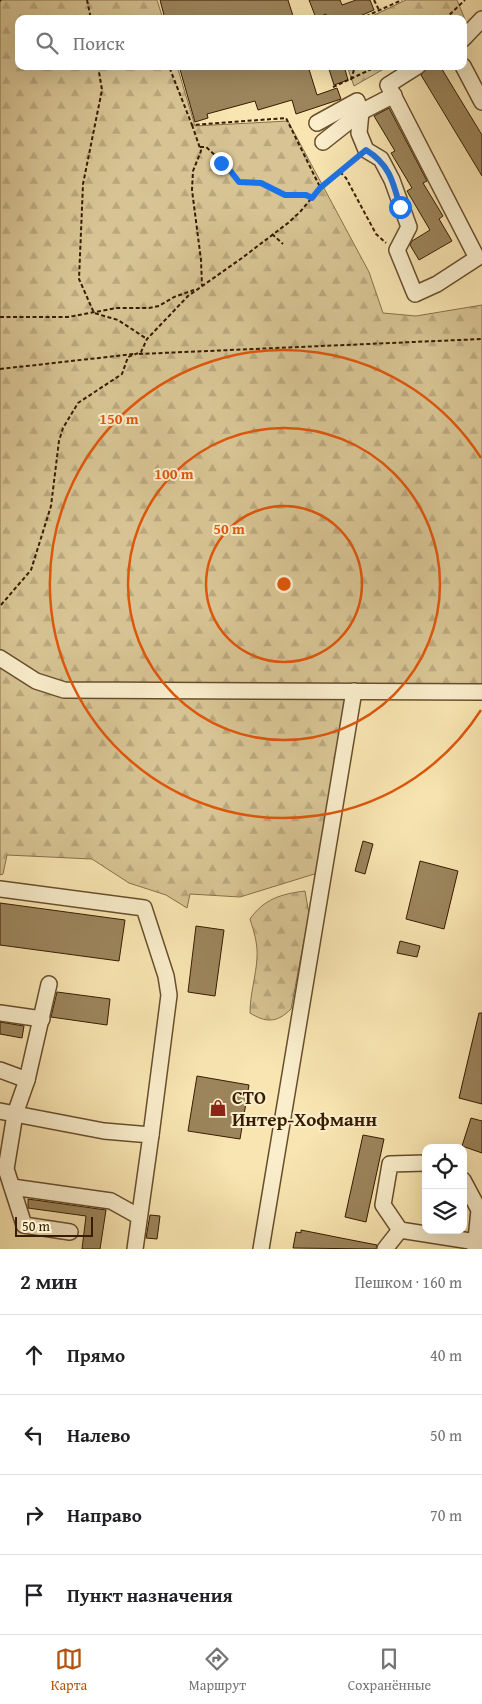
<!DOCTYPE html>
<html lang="ru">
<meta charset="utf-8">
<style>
:root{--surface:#fff;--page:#f2f2f2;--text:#202124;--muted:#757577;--line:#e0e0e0;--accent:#b45309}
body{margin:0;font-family:"Gentium Book Plus",serif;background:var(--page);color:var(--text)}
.controls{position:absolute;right:15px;bottom:15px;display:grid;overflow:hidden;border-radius:10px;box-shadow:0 5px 20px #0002}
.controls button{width:45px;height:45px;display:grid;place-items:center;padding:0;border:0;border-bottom:1px solid var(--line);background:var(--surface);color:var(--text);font:25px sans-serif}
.scale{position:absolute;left:15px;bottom:12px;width:78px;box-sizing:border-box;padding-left:5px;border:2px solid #381c00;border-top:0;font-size:14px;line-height:18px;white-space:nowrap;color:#381c00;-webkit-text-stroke:4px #faeecc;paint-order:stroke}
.stop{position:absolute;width:15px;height:15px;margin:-11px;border:4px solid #1a73e8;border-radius:50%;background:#fff}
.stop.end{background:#1a73e8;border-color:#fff;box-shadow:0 1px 5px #0008}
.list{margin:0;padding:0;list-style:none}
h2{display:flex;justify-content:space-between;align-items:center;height:65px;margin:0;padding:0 20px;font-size:21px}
h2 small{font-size:16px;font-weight:400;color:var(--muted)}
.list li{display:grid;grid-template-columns:32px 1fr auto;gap:15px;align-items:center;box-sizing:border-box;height:80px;padding:0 20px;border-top:1px solid var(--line)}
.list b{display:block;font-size:19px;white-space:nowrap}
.list em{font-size:16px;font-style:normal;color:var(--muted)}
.icon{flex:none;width:28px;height:28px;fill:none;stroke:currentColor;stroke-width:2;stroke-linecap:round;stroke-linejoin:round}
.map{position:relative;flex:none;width:482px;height:1249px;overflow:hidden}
.search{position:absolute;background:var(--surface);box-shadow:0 5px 20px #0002;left:15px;right:15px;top:15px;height:55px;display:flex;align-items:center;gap:12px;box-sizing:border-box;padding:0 18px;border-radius:10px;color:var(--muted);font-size:19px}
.sheet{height:385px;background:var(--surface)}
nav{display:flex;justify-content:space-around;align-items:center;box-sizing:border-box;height:70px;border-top:1px solid var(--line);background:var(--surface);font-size:14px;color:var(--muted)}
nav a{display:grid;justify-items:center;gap:2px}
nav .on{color:var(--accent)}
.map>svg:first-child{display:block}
.forest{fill:url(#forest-firs);stroke:#88704a}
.building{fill:#9c855c;stroke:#381c00}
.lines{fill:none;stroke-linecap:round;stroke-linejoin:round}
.minor-casing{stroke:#684e2c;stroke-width:18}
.path{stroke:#381c00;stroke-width:2;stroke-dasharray:4 2.5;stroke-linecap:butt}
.minor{stroke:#faeecc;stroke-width:15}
.route{stroke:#1a73e8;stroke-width:6}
.ring{fill:none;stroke:#df560b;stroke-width:2.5}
.labels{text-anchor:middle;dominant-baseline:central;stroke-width:4;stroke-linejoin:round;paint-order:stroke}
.poi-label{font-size:19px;font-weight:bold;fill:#381c00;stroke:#faeecc;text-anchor:start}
.centre{fill:#df560b;stroke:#faeecc;stroke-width:2.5}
.ring-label{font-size:15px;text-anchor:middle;font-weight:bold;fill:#df560b;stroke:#faeecc;stroke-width:4;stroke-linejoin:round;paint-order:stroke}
</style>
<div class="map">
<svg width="482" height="1249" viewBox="0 0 482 1249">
<defs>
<pattern id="forest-firs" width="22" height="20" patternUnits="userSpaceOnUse" patternTransform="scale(1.25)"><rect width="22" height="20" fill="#d7c393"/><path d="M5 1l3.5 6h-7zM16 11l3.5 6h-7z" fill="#b9a77d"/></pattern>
</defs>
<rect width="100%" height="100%" fill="#f8e5b1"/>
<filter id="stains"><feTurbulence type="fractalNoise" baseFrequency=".004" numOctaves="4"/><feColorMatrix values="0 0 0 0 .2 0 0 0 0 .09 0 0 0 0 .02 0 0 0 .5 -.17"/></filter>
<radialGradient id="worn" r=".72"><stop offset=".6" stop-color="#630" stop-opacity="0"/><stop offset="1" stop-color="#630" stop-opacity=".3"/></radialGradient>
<!-- forest -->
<g class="forest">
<polygon points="0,0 157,0 163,19 19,19 19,66 177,66 195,126 288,121 369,272 383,313 416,316 482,305 482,692 354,691 324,871 240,897 190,894 187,908 166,895 129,883 92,859 7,855 3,874 0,875"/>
<polygon points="406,0 457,0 466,22 463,24 463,19 366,19"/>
<polygon points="347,66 389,66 354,86"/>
<path d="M305,891L309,914L291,1009C277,1023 266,1023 250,1013C250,994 256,976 257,958C258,944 254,932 250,919C264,899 281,894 305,891Z"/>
</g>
<!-- building -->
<g class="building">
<polygon points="160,0 288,0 294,19 165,19"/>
<polygon points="309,0 340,0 342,5 356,0 370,0 374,10 353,19 328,19 326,14 316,18"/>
<polygon points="179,66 308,66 317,95 337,88 341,99 296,114 292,100 258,110 255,101 207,114 208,118 195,122"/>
<polygon points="328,66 344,66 348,80 334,85"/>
<polygon points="427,66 440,66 482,135 482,176 421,75"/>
<polygon points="389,108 427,181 423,183 443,216 439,219 452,241 419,260 410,245 412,241 430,230 407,191 412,188 391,153 395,151 374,116"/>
<polygon points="363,841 373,844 365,874 355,871"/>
<polygon points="420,861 458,871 444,929 406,919"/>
<polygon points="0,903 125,920 119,961 0,945"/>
<polygon points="196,926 224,930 215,996 188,992"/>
<polygon points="400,941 420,946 417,957 397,953"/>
<polygon points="57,992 110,999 107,1025 51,1017"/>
<polygon points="479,1013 482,1013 482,1104 459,1098"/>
<polygon points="0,1022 24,1026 22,1038 0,1034"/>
<polygon points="197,1076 249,1085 240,1139 188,1131"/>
<polygon points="471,1118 482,1121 482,1153 462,1146"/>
<polygon points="363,1135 384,1139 366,1222 345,1217"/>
<polygon points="28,1199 106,1210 100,1249 82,1249 86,1216 28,1208"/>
<polygon points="150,1215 160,1216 157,1239 146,1238"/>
<polygon points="301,1230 341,1238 377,1245 376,1249 293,1248 296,1232 301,1233"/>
</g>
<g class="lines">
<!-- minor casing -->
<g class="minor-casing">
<g id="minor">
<polyline points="463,39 482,19"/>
<polyline points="463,66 482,102"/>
<polyline points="361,112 359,133 366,150 381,159 392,180 409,227 397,250 415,294 437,284 477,258 388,85 418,66"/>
<polyline points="317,123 357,101 361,112 394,95"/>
<polyline points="323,142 361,112"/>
<polyline points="0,658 36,681 64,690 482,692"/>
<polyline points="0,889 144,908 166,976 169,995 151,1135"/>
<polyline points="0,1013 42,1019"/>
<polyline points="0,1070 27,1080 15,1114 6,1169 24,1225 70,1232"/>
<polyline points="27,1080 49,984"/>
<polyline points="0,1111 104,1131 151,1135 135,1249"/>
<polyline points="426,1163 390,1164 383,1205 400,1230 476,1242"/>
<polyline points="463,1180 479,1210 475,1249"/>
<polyline points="12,1187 111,1201 138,1216"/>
<polyline points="261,1249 354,691"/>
<polyline points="385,1249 400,1230"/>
</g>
</g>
<!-- path -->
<g class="path">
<polyline points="87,0 91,19"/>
<polyline points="374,0 379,10"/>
<polyline points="0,1 1,0"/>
<polyline points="360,19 402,0"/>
<polyline points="371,19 373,13"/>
<polyline points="445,19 465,0"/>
<polyline points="98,66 102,90 83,184 79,279 94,313 118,320 147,339"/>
<polyline points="163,66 170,69 192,125 286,118 320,187"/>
<polyline points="351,80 355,66"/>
<polyline points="333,87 378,66"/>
<polyline points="192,125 201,151 193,171 192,190 201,260 202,286"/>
<path d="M200,147H206C218,158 229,168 239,182L261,183L285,195H306L312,198"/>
<polyline points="340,172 346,178 376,234 386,243"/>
<polyline points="272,234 283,244"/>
<polyline points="0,317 68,317 117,308 149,308 159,306 174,297 194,290"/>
<polyline points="139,354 482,339"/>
<polyline points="0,369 134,354"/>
<polyline points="1,605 31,570 51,506 59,441 63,428 78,403 122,374 128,357 141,352 147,339 188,296 242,258 288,223 300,212 320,188 357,159"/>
</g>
<!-- minor -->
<use href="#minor" class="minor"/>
</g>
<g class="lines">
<!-- route -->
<path class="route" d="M221,163L225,164L239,182L261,183L285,195H306L312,198L320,188L366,150C389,164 393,181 400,207"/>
</g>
<!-- distance rings -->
<g class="ring">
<circle cx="284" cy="584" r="78"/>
<circle cx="284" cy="584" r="156"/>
<path d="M481 710A234 234 0 1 1 481 458"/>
</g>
<!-- icons -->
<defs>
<g id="shop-bare" transform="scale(1.35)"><path d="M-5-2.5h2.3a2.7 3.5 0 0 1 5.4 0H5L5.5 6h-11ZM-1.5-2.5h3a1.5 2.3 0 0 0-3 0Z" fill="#8f2418" stroke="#faeecc" stroke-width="2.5" paint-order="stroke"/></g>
</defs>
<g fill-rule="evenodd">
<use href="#shop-bare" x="218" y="1108"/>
</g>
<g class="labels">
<!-- poi labels -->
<g class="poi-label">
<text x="232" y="1097">СТО<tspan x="232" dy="22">Интер-Хофманн</tspan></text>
</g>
</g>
<circle cx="284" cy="584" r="8" class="centre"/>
<g class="ring-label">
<text x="119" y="424">150 m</text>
<text x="174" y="479">100 m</text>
<text x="229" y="534">50 m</text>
</g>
<rect width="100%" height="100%" filter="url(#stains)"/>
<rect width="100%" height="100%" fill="url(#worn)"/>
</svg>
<div class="controls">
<button><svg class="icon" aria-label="locate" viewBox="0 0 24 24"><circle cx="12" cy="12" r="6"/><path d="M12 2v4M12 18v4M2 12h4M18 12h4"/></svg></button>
<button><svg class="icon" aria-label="layers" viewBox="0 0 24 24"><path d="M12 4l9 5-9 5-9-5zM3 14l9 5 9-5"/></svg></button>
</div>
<div class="scale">50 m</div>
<div class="stop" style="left:400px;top:207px"></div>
<div class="stop end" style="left:221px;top:163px"></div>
<div class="search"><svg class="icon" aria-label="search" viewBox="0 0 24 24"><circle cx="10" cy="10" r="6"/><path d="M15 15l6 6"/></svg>Поиск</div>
</div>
<section class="sheet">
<h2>2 мин<small>Пешком · 160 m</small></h2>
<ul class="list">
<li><svg class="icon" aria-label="ahead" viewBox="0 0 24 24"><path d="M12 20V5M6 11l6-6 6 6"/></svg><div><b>Прямо</b></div><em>40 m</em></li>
<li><svg class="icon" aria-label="left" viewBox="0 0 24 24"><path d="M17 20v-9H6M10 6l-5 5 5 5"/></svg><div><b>Налево</b></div><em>50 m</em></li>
<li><svg class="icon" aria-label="right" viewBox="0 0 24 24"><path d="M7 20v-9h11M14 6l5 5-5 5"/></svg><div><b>Направо</b></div><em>70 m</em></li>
<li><svg class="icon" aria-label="arrive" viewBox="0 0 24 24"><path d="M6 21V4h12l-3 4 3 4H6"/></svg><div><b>Пункт назначения</b></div></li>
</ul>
</section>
<nav>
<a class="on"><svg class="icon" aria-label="map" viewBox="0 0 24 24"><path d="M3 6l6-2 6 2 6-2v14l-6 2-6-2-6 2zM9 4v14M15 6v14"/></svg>Карта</a>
<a><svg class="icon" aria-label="directions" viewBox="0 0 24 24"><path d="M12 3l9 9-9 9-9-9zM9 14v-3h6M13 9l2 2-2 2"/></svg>Маршрут</a>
<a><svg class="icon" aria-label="saved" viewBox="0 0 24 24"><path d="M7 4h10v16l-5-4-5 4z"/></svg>Сохранённые</a>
</nav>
